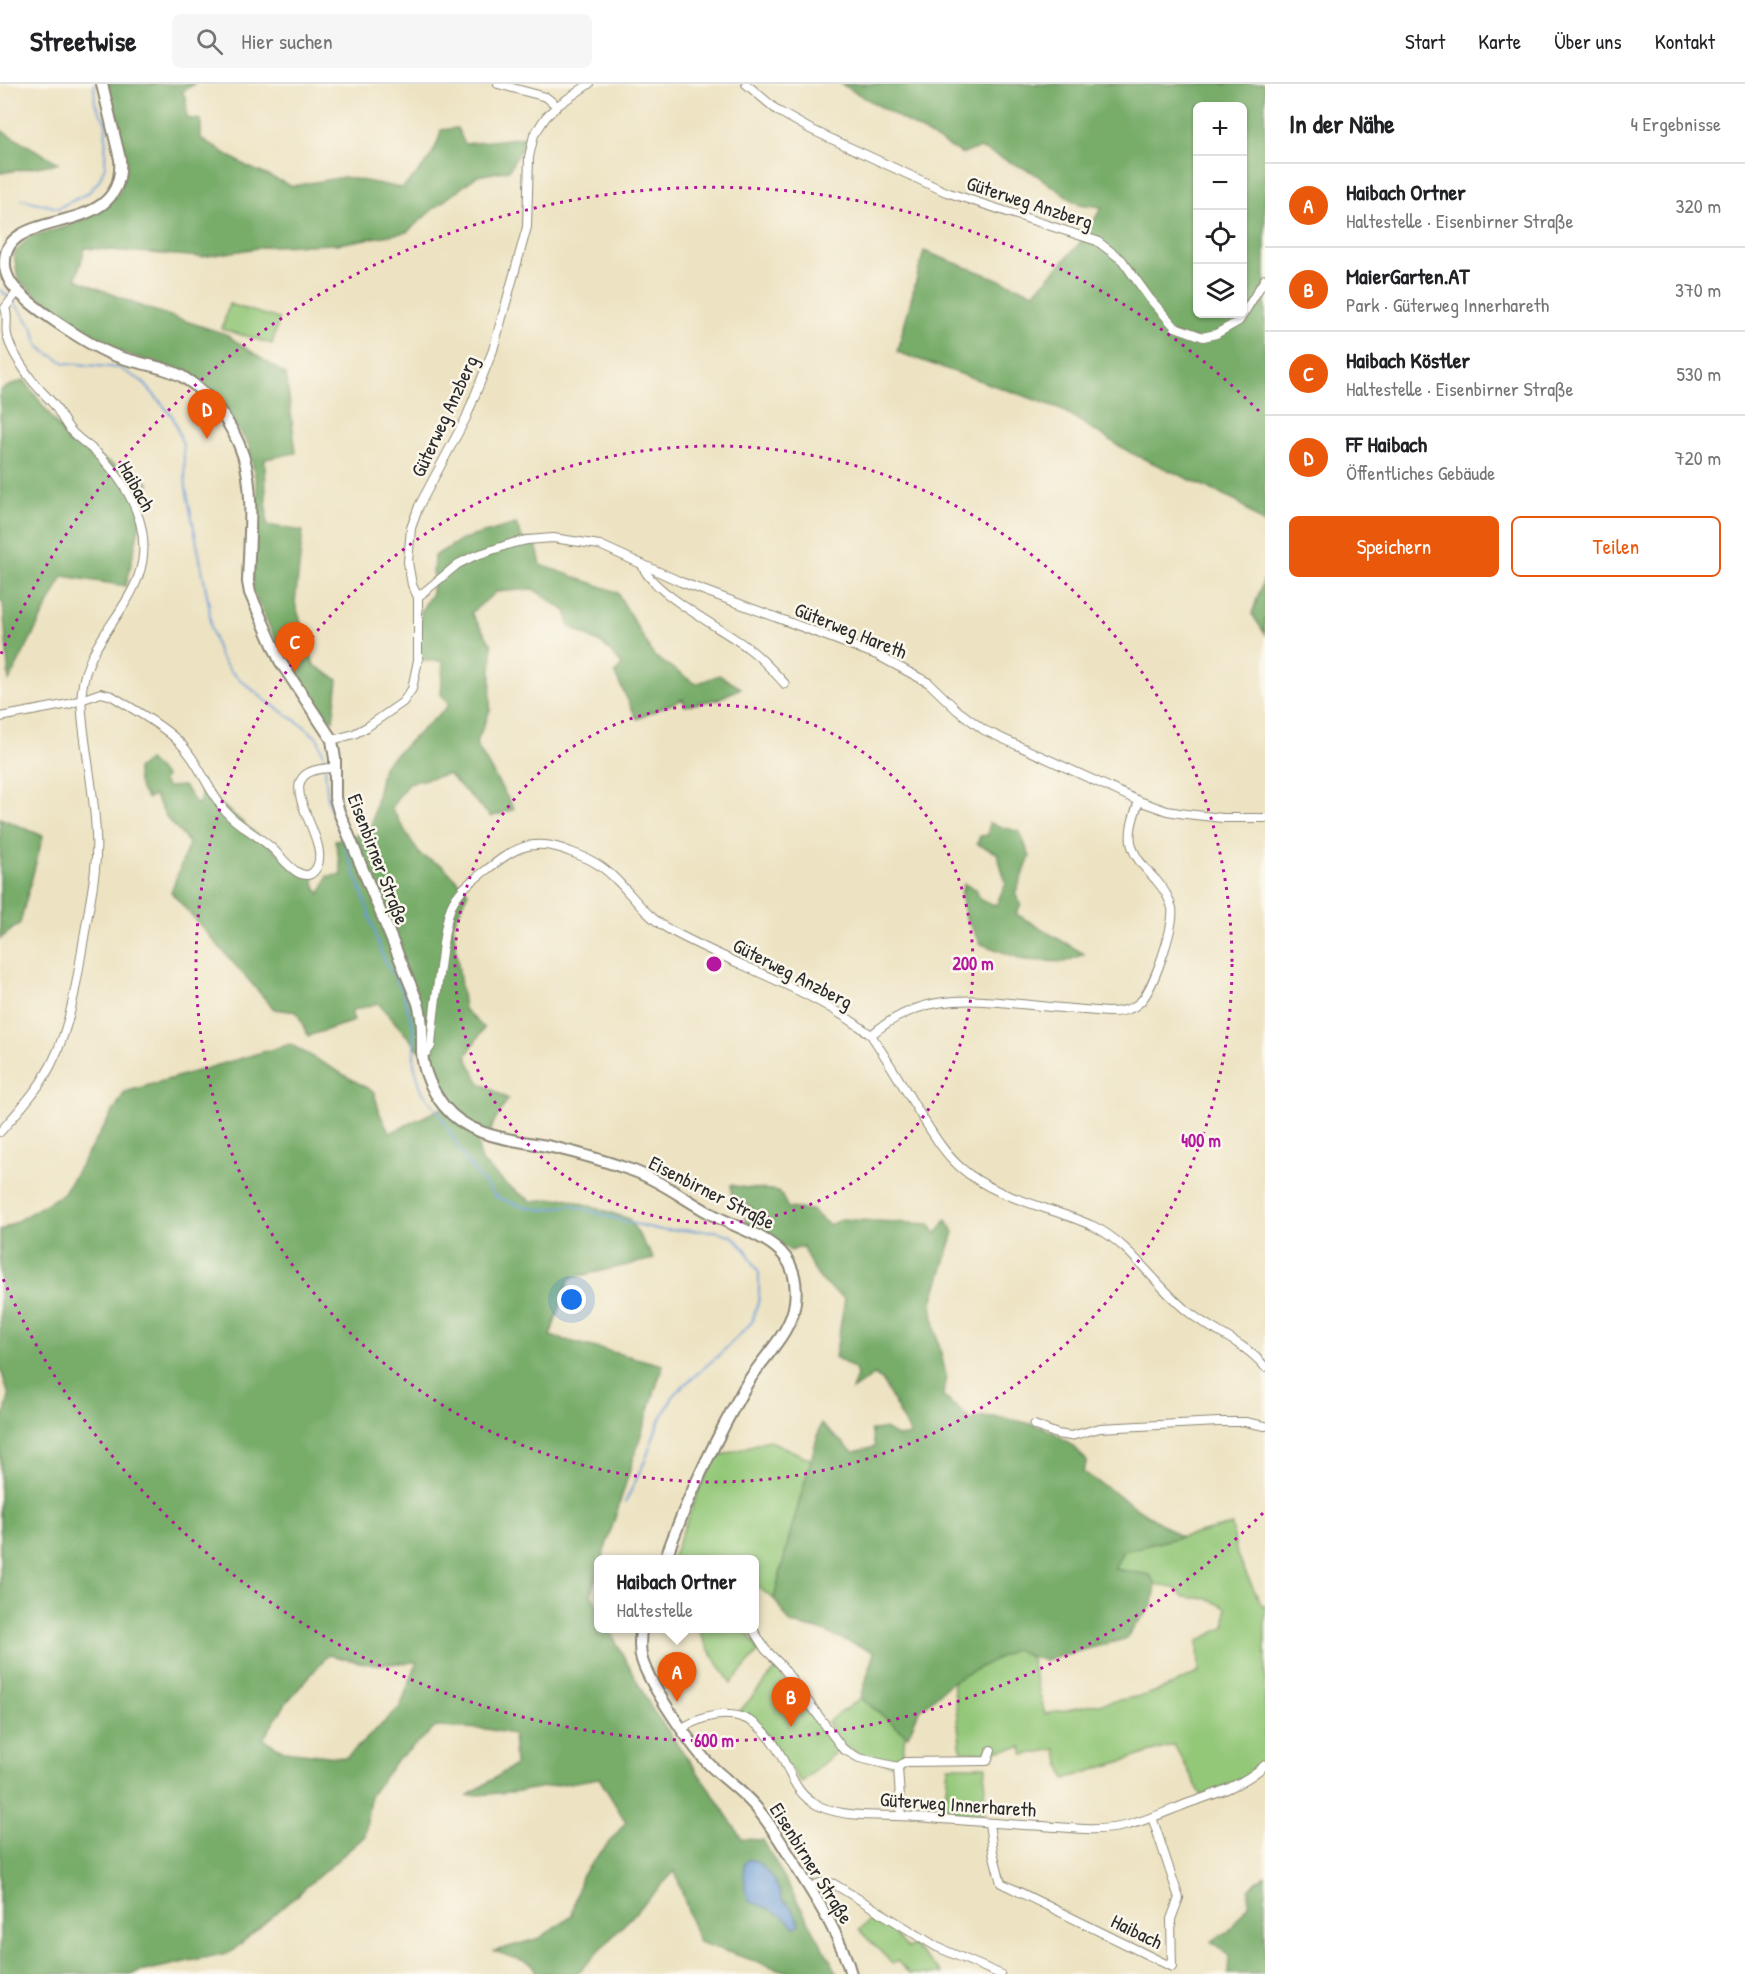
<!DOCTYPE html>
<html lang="de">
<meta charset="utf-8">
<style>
:root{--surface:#fff;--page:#f6f6f6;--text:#202124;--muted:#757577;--line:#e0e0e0;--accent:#ea580c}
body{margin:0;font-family:"Patrick Hand",sans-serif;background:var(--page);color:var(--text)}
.controls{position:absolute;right:18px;top:18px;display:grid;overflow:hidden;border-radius:9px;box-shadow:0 2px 4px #0004}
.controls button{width:54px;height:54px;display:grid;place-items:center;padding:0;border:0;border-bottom:2px solid var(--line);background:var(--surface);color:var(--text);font:30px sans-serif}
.you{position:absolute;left:572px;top:1216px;width:21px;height:21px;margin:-15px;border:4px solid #fff;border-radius:50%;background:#1a73e8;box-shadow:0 0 0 9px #1a73e833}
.badge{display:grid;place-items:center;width:39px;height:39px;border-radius:50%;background:var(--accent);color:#fff;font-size:20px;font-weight:700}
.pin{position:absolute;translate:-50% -50px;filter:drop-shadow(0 2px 3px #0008)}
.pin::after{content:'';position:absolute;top:32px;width:21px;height:18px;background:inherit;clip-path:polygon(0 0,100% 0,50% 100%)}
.popup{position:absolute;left:594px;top:1471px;width:165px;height:78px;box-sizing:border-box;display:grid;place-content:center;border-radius:9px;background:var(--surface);filter:drop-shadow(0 2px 4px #0005);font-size:20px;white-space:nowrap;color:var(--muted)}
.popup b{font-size:22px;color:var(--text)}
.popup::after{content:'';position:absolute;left:50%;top:100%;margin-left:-12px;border:12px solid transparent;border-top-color:var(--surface)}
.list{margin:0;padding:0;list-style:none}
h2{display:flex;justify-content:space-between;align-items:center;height:78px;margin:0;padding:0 24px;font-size:26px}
h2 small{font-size:20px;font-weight:400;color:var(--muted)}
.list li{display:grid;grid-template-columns:39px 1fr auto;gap:18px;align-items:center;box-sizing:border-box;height:84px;padding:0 24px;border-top:2px solid var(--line)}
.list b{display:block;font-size:22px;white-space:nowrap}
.list p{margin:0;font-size:20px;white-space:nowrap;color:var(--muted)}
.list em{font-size:20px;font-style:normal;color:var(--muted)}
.actions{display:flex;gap:12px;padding:18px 24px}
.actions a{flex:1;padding:14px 0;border:2px solid var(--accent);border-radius:9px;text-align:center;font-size:21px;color:var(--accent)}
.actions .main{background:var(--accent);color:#fff}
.icon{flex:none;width:33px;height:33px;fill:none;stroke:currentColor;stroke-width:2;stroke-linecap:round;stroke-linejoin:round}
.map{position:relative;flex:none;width:1265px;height:1890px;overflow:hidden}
header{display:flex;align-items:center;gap:36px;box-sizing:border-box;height:84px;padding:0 30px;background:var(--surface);border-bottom:2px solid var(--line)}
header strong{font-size:28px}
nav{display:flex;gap:33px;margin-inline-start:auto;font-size:21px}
.search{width:420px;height:54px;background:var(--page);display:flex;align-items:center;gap:15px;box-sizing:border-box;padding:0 21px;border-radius:9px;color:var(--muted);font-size:22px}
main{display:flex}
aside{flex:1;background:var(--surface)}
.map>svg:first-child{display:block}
.green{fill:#94c879;stroke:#607a52;stroke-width:1.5}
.forest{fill:#77ac69;stroke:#516c4a;stroke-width:1.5;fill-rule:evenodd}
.water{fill:#6c9dd6;stroke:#4c6480;stroke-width:1.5}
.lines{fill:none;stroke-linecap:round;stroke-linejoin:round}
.stream{stroke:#6c9dd6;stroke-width:2}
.minor-casing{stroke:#8c8776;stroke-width:10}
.secondary-casing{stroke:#8c8776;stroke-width:14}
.minor{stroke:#fff;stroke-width:8}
.secondary{stroke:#fff;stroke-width:10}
.ring{fill:none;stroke:#b5179e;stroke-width:3;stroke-dasharray:3 6}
.labels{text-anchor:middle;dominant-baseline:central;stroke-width:5;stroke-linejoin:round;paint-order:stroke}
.street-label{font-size:20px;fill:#2b2b2b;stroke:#fbf7ec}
.centre{fill:#b5179e;stroke:#fbf7ec;stroke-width:3}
.ring-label{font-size:18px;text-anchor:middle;font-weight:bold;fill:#b5179e;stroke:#fbf7ec;stroke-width:5;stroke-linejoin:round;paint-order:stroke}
</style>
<header>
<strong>Streetwise</strong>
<div class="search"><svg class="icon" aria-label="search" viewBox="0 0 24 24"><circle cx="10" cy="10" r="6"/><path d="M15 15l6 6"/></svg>Hier suchen</div>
<nav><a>Start</a><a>Karte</a><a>Über uns</a><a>Kontakt</a></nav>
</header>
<main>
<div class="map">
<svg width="1265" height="1890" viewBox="0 0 1265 1890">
<rect width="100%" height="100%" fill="#fbf7ec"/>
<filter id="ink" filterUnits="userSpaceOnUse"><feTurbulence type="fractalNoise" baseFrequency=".0167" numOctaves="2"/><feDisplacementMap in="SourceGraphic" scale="12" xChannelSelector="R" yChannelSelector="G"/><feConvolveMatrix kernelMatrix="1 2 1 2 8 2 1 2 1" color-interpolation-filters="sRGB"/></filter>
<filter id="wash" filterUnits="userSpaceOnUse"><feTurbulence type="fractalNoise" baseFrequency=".008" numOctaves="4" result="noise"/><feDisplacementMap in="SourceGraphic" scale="24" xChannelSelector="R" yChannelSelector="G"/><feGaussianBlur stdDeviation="1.35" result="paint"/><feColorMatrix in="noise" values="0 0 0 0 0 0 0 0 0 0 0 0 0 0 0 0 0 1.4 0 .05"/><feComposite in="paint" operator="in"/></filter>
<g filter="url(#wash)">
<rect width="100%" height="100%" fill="#ede3c2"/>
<!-- green -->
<g class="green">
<polygon points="229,220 279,235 272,260 222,245"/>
<polygon points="768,1356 812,1376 789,1454 774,1515 755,1501 755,1476 676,1476 672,1474 701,1401 714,1374"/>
<polygon points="1232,1441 1237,1471 1262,1522 1265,1522 1265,1675 1246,1693 1202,1712 1174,1661 1065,1695 1056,1665 1024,1671 1022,1663 996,1667 994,1662 989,1663 986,1669 961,1667 953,1597 1015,1564 1030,1573 1045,1630 1146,1611 1173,1601 1199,1588 1198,1557 1225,1543 1226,1524 1209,1515 1184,1513 1175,1504 1156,1501 1150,1491 1114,1485 1123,1467"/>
<polygon points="698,1545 745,1545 759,1567 731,1599 707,1563"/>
<polygon points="776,1585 838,1666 801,1699 756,1637 739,1628"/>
<polygon points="861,1614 905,1650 902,1676 890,1680 861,1671 843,1662 827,1638"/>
<polygon points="948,1682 986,1682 983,1730 944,1729"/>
<polygon points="875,1831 908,1864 913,1861 942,1890 910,1890 897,1877 893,1880 859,1846"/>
</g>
<!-- forest -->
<g class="forest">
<path d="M107,0H194L182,8L186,14L187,34L201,36V55L248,83L292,102L344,93L402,104C421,87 436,71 441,46L457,44L465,60L528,53L509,86L477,92L432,126L407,148L338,160L270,162L202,173L85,164L76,195L140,222L225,250L286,291L296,369L265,375L267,441L303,447L295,519L314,581L338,596L333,637L311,618L288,583L253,507L252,476L258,408L249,361L231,335L195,292L105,263L68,238L18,195L14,170L29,153L69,142L101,125L121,107L124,77Z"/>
<path d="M841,0H1265V441L1237,417L1131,369L1059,324L897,268L924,167L1034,209L1081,158L1102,123L1078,120L1032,88L980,64L962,70ZM1198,22H1242V230H1198Z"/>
<polygon points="0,46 59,79 0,89"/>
<polygon points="24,296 70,358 149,399 126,502 63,492 9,597 3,519 0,517 0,306"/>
<path d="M516,440L523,456H535L541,481L617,508L654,572L696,600L719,591L741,604L718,615L685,622L683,615L637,635L615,590L622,581L604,561L569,542L567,528L533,505L496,508L471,529L492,561L490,626L476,660L514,725L491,733L448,690L408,699L391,724L420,771L443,782L468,808L453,841L464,925L484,944L466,972L479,998L508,1015L493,1040L490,1051L476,1047L481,1077L508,1102L531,1117L566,1114L629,1135L654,1175L570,1194L550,1252L663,1281L602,1475L599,1476V1484L591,1510L599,1525V1544L609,1545L652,1625L711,1707L742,1755L763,1756L838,1890H793L698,1858L675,1787L577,1890H536L533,1880L494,1867L540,1854L572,1831L581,1792L626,1738L599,1694L521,1707L467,1712L515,1681L513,1650L486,1645L436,1643L395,1678L370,1712L365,1752L231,1868L130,1890H0V1348L9,1312L0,1283V1147L63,1110L125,1008L290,960L374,1008L380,1030L390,1049L444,1023L422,969L378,919L351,927L354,937L308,952L297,928L274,925L171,808L189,759L167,734L154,711L148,715C140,707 136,698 137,685L148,676L165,692L163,698L167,703L184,702L197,721L200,717L201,708L214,714L301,789L313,786L315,803L320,810L328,792L342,791L335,756L350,754L371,744L383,682L449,621L441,611L443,577H418L421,527L432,509L434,472L463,455ZM328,1571L373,1581L417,1578L400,1623L346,1674L284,1667L263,1655L286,1619Z"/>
<polygon points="1265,491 1265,550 1252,530"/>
<polygon points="0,734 43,752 20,839 0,855"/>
<polygon points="989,739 1020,748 1030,773 1015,810 1021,820 1016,830 1084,870 1065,878 1024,876 981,860 966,834 961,810 964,800 976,805 980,816 996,821 1006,799 997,769 977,760 980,752 988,751"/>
<path d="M731,1101C749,1106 761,1104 779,1107L788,1124L811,1126L829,1141L842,1135L929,1140L936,1150L946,1136L954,1148L932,1218L935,1244L946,1291L943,1312L971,1336C983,1330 993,1333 1007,1335C1045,1341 1061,1348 1087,1377L1083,1388L1181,1453L1123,1467L1114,1485L1150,1491L1156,1501L1153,1520L1125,1555L1045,1576L1030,1573L1015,1565L953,1597L919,1627L908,1652L861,1614L874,1568L823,1547L791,1540L774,1515L789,1454L821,1340L853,1368L875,1363L871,1346L885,1345L898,1353L911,1351L882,1296L874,1291L852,1306L857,1291L855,1285L835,1273L845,1215C820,1197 814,1192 803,1162L791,1167L747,1142L744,1131L753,1124L732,1114Z"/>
<polygon points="1265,1791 1265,1890 1228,1890 1229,1871 1211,1857 1229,1847 1248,1821 1249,1805"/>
</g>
<!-- water -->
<path class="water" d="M749,1775C765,1779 778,1800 782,1816L791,1823L800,1840L795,1843C783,1830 766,1822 750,1818L745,1806L744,1780Z"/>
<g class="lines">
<!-- stream -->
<g class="stream">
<polyline points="22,115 58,124 88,109 99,97 105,82 106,39 95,19 94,0"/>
<polyline points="0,206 10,214"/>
<polyline points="14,218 33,244 38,261 46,268 65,279 119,284 142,297 173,333 183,361 186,404 209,521 211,544 219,571 230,587 265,616 305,643 318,655 324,671 328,718 365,817 382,871 402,906 414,946 414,981 422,1007 442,1033 467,1079 496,1113 521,1122 543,1126 572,1121 623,1137 661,1146 716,1147 732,1152 746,1166 759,1189 759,1214 752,1238 720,1270 675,1309 658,1340 645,1377 625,1419"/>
</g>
</g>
</g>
<g filter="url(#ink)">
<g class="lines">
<!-- minor casing -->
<g class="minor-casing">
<g id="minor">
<polyline points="498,0 546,13 557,22"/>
<polyline points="746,0 778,27 810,45 946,108 1097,157 1122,176 1150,215 1175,243 1203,253 1216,250 1239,237 1265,195"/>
<path d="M642,480C648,507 725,546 748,564C762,574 773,587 785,600"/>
<polyline points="418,513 458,480 474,472 513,459 527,456 553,454 600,461 681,498 877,571 929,599 957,626 984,646 1139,717 1167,727 1186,730 1223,734 1265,734"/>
<path d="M0,633L69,620L101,609L112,612C134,626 158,638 176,655C198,675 207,705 225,727C239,743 260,752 275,767C284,776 305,805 317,783C333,751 257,684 335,684"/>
<polyline points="332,656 354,650 367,643 403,618 412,605 418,576 418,513 412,501 408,478 411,444 419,422 466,334 493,266 527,143 529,73 534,51 546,33 557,22 589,0"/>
<path d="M871,951C919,911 962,914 1020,920C1050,923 1079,926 1108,928C1119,928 1130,927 1139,919C1153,907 1175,842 1172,824C1169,813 1163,804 1156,796C1127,766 1125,756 1139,717"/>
<path d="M422,969L427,968L431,962C433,933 437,905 441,876C443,858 445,839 451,823C457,808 469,799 481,790C510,768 526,753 563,765C573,769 583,772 592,777C624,794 638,829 670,846C735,882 811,904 871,951C887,975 902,1000 917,1025C930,1045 942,1067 960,1083C997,1116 1050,1122 1093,1142C1133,1161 1156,1204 1191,1230C1214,1248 1246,1259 1265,1283"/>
<path d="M0,1048C15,1031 31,1014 43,995C72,949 77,893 86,842C91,812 98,781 96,751C95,719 89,687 85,656C83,640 80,622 82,606C89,542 160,511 140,438C133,413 116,387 97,369C89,362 80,356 73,349C65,341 61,331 55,322C46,311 36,303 28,291C20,279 10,265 7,251C5,241 9,233 5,224L18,207"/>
<polyline points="1034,1341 1057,1350 1071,1352 1100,1344 1219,1338 1245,1338 1265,1342"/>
<polyline points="752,1544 765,1565 781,1581 843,1665 859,1674 898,1683"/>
<path d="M682,1644C718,1623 753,1625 776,1663C791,1686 793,1711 821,1723C850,1735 885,1730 916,1733C958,1736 1000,1740 1043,1742C1070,1744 1098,1748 1124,1742C1146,1737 1168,1727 1189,1719C1216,1710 1243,1701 1265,1681"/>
<polyline points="901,1731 898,1683 905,1678 987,1677 991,1666"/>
<polyline points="989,1739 993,1768 1001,1799 1172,1883 1171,1835 1179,1814 1152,1733"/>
<polyline points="809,1803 823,1798 834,1800 937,1863 1000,1890"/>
</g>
</g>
<!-- secondary casing -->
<g class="secondary-casing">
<g id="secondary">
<path d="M102,0L120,75C127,160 0,118 5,182C5,187 8,194 11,199C25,220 90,262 114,271C136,280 163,281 183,293C211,310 233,341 243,371C255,406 249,460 248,498L250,509L280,577L332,656L335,675V714L339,728L418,919C423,936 422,950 422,968C423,987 432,1007 444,1022C471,1056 517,1055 556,1064C582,1070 608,1078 634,1087C664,1098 689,1119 717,1133C757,1153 802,1161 795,1218C791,1251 761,1274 745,1303C713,1360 687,1414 665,1476"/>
<path d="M641,1544C640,1555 639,1566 642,1576C650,1601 693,1665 712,1683C728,1698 746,1710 759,1727C774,1745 785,1765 797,1784C818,1818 840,1851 851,1890"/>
</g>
</g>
<!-- minor -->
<use href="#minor" class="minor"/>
<!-- secondary -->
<use href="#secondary" class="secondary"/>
</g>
</g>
<!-- distance rings -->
<g class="ring">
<circle cx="714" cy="880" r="259"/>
<circle cx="714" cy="880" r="518"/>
<path d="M1263 1429A777 777 0 0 1 1 1190M1 570A777 777 0 0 1 1263 331"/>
</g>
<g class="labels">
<!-- street labels -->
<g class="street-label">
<text transform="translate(1030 118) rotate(18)">Güterweg Anzberg</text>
<text transform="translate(444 332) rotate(-65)">Güterweg Anzberg</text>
<text transform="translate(137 402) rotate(61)">Haibach</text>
<text transform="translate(851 546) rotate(22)">Güterweg Hareth</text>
<text transform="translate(379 775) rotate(69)">Eisenbirner Straße</text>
<text transform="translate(793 889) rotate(27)">Güterweg Anzberg</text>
<text transform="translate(712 1108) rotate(27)">Eisenbirner Straße</text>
<text transform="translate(958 1720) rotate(4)">Güterweg Innerhareth</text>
<text transform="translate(812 1779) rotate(58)">Eisenbirner Straße</text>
<text transform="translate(1137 1847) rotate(26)">Haibach</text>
</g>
</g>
<circle cx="714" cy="880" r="9" class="centre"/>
<g class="ring-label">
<text x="973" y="886">200 m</text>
<text x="1201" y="1063">400 m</text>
<text x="714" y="1663">600 m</text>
</g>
</svg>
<div class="controls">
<button>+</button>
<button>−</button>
<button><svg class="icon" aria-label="locate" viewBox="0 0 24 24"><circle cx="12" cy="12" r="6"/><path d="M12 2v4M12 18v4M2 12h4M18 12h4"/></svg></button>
<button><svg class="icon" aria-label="layers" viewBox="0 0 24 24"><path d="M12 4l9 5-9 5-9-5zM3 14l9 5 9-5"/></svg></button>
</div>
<div class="you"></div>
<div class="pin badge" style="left:677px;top:1618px">A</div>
<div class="popup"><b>Haibach Ortner</b>Haltestelle</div>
<div class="pin badge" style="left:791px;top:1643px">B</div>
<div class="pin badge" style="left:295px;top:588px">C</div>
<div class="pin badge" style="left:207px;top:355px">D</div>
</div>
<aside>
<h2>In der Nähe<small>4 Ergebnisse</small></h2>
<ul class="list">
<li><span class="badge">A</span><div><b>Haibach Ortner</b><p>Haltestelle · Eisenbirner Straße</p></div><em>320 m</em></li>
<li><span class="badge">B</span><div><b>MaierGarten.AT</b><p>Park · Güterweg Innerhareth</p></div><em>370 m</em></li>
<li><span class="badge">C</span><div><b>Haibach Köstler</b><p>Haltestelle · Eisenbirner Straße</p></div><em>530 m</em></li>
<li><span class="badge">D</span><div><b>FF Haibach</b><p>Öffentliches Gebäude</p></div><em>720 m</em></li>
</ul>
<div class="actions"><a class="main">Speichern</a><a>Teilen</a></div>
</aside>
</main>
